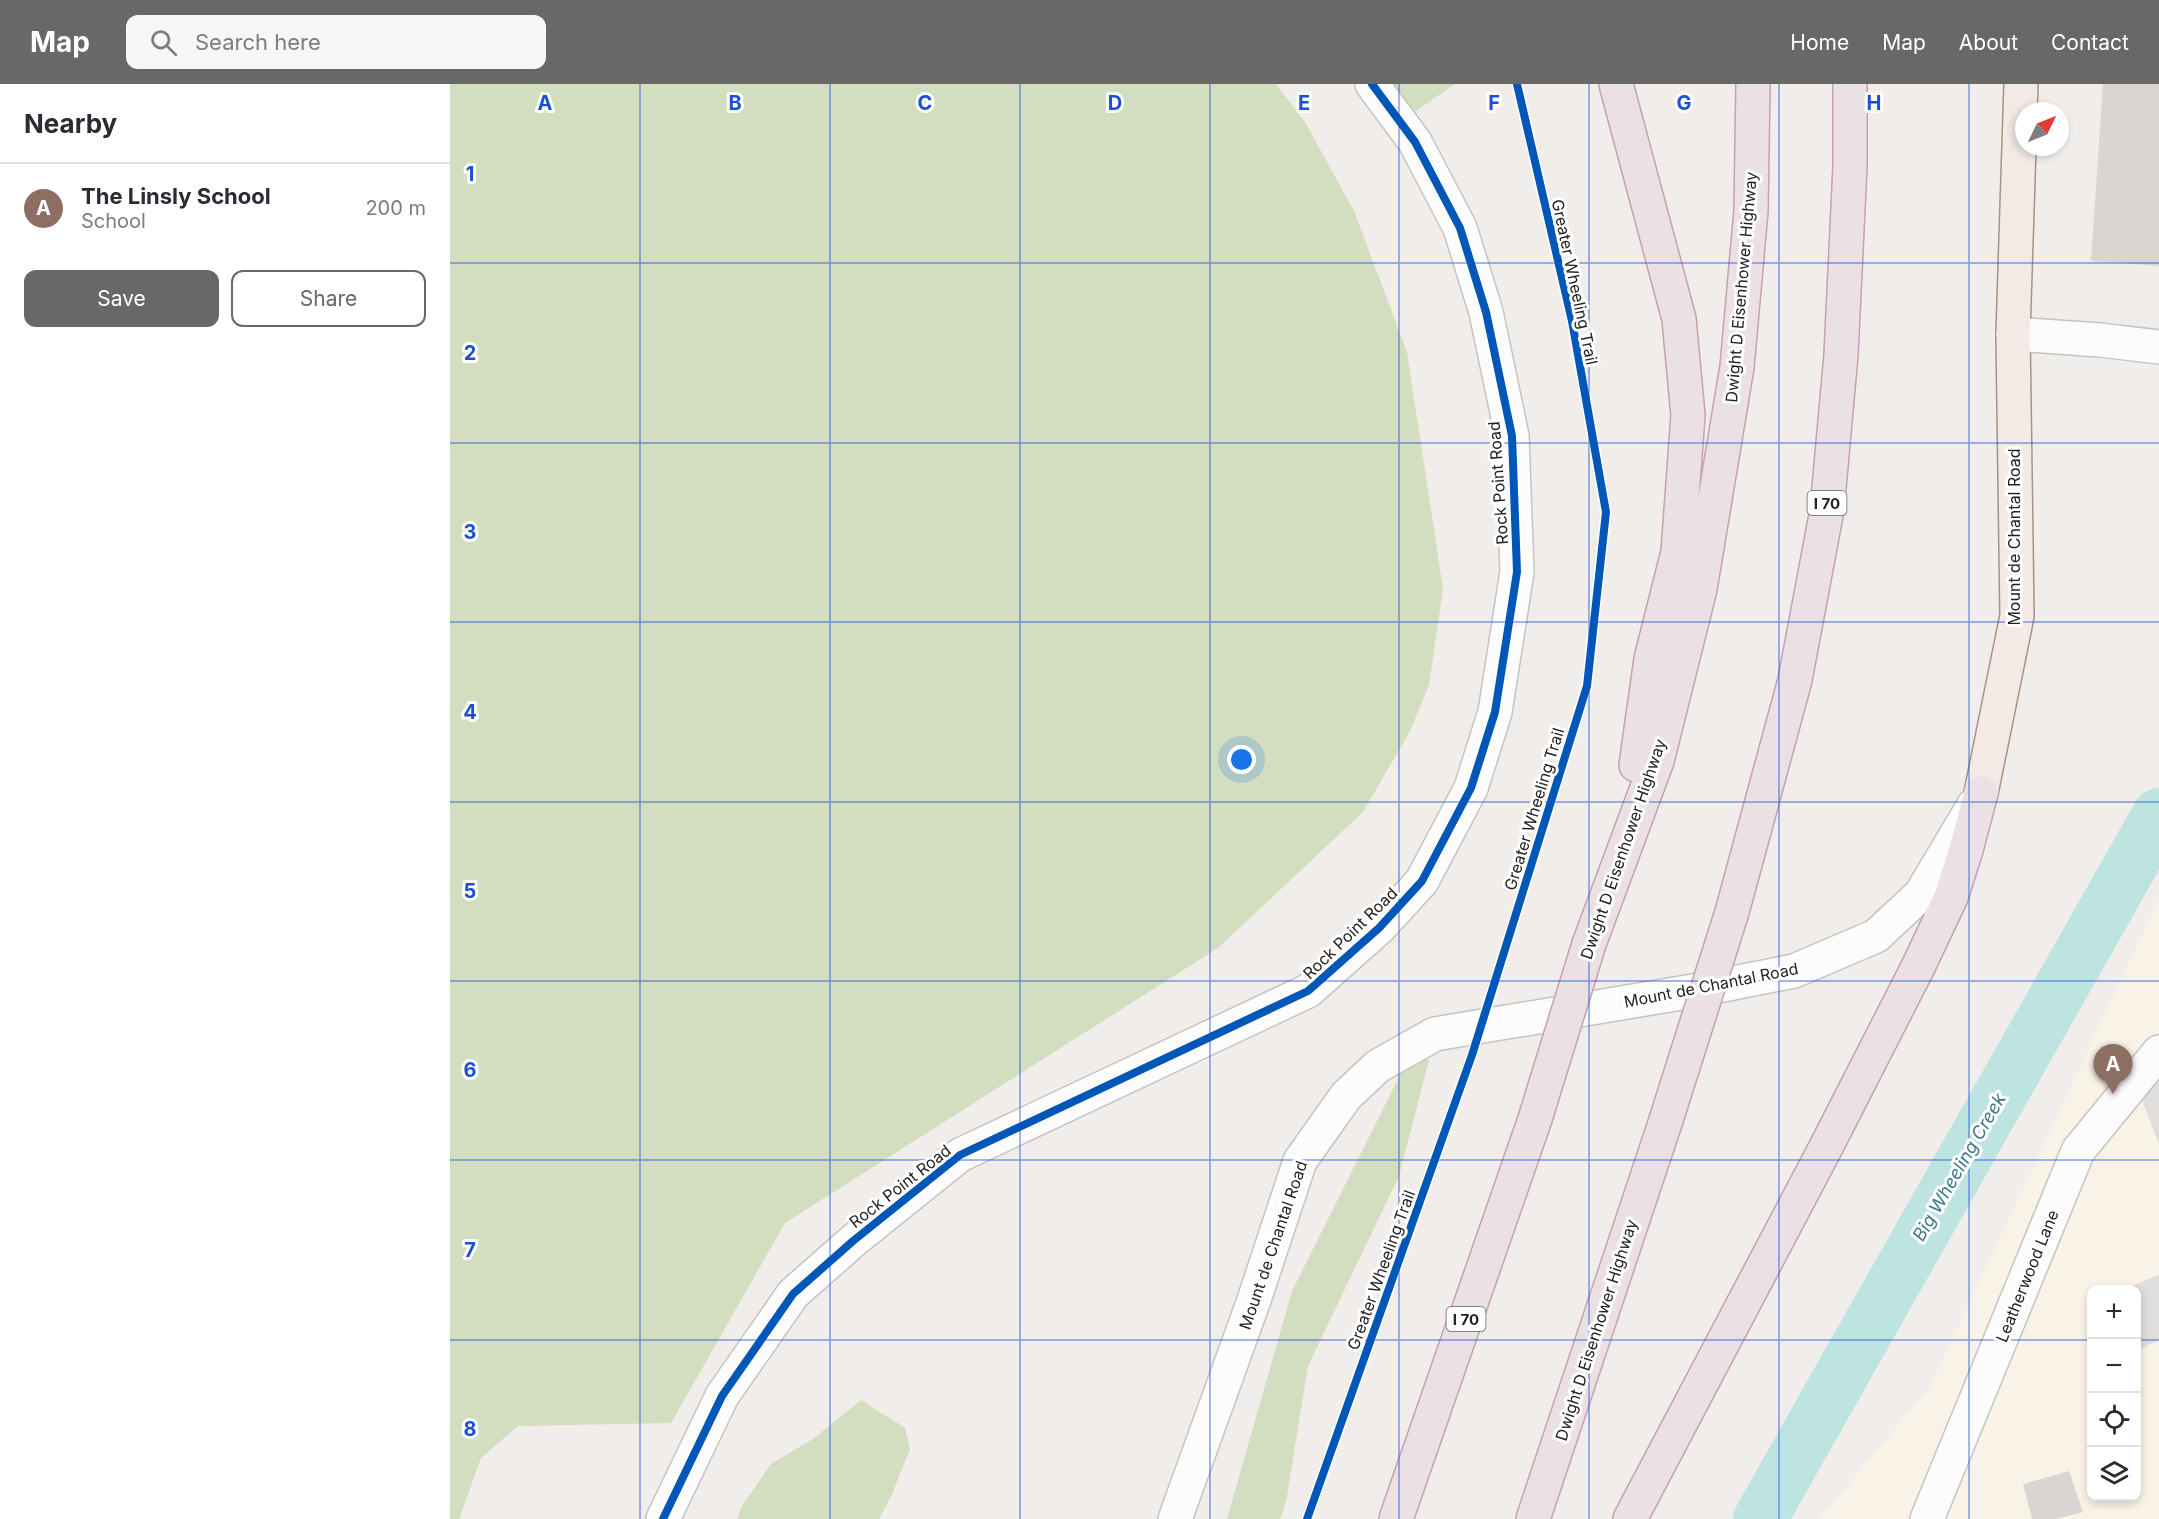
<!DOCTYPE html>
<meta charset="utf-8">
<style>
:root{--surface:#fff;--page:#f7f7f7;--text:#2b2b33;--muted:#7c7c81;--line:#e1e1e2;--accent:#696867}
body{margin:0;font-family:Inter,sans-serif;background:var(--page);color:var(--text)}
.controls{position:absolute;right:18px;bottom:18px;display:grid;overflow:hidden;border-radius:12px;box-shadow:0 3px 9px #0003}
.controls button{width:54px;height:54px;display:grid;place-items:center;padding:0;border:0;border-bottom:2px solid var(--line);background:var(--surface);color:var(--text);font:30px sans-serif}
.compass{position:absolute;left:1565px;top:18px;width:54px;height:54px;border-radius:50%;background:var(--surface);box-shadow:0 3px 9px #0003;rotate:47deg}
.you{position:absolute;left:792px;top:676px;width:21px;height:21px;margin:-15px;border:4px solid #fff;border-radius:50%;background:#1a73e8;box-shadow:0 0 0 9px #1a73e833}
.badge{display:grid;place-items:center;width:39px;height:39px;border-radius:50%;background:var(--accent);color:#fff;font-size:20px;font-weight:700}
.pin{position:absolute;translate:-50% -50px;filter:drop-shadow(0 2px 3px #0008)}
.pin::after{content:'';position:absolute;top:32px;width:21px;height:18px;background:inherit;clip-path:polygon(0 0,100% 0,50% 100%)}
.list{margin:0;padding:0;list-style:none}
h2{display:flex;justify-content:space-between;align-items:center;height:78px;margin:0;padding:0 24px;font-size:26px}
h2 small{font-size:20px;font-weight:400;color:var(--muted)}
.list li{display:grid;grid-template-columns:39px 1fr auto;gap:18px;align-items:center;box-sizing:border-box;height:90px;padding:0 24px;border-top:2px solid var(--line)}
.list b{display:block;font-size:22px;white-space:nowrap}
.list p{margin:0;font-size:20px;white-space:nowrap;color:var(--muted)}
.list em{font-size:20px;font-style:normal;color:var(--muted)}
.actions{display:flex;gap:12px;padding:18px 24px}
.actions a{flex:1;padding:14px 0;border:2px solid var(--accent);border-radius:12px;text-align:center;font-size:21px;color:var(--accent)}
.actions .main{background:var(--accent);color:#fff}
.icon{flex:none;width:33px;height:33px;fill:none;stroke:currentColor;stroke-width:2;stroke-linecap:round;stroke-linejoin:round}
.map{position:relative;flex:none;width:1709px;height:1435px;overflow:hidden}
header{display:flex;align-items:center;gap:36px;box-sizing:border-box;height:84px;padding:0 30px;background:var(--accent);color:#fff}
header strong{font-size:28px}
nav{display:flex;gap:33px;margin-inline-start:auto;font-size:21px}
.search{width:420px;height:54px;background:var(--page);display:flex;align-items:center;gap:15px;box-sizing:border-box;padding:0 21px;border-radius:12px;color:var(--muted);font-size:22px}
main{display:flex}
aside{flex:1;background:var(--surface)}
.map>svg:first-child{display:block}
.education{fill:#f8f3e6;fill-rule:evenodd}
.forest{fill:#d2debf}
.parking{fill:#e0dedd}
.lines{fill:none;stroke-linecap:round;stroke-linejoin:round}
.river{stroke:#bee4e2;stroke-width:54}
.building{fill:#d8d5d3}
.minor-casing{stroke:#c5c4c2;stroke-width:36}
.major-casing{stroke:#a79385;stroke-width:36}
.highway-casing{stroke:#c6a0b4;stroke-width:36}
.minor{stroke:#fdfcfc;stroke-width:33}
.major{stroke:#f3eae6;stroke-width:33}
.highway{stroke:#ebe0e4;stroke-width:33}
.highway-bridge-casing{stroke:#c6a0b4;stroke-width:36;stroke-linecap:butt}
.highway-bridge{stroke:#ebe0e4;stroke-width:33}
.cycleway-casing{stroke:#fff;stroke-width:11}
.cycleway{stroke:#0057b8;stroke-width:8}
.grid{fill:none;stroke:#1d4ed8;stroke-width:1.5;stroke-opacity:0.55}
.labels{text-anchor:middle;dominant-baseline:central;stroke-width:6;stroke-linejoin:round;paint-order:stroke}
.shield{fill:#fff;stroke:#646464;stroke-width:1.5}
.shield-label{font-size:15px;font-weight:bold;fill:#212121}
.street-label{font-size:16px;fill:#212121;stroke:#fff}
.water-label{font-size:18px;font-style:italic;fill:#3c788b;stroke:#fff}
.grid-label{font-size:20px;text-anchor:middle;font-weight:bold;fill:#1d4ed8;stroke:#fff;stroke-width:6;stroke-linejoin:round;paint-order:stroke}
</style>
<header>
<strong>Map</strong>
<div class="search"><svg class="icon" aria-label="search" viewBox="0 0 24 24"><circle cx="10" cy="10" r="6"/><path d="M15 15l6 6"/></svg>Search here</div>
<nav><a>Home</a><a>Map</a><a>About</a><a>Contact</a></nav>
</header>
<main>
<aside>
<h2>Nearby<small></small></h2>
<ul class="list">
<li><span class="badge" style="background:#8d6e63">A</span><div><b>The Linsly School</b><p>School</p></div><em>200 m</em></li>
</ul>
<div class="actions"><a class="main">Save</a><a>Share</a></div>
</aside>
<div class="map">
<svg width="1709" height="1435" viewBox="0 0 1709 1435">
<rect width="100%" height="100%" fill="#f0edea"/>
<!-- education -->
<path class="education" d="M1709,815V1435H1370L1480,1303ZM1642,1206H1686V1412H1642Z"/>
<!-- forest -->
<g class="forest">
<polygon points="0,0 826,0 855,38 904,127 957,268 993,505 979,601 960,647 913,728 768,864 335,1139 221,1339 68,1342 31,1374 9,1435 0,1435"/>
<polygon points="941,0 1005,0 963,29"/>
<polygon points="959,973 979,976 949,1092 858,1282 836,1418 830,1435 777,1435 842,1207"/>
<polygon points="411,1316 455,1344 460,1365 442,1410 429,1435 287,1435 292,1422 321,1380 363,1355"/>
</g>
<!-- parking -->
<g class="parking">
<polygon points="1709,998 1709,1061 1688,1005"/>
<polygon points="1709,1191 1709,1256 1687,1267 1686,1206 1674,1205"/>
</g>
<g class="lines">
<!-- river -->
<polyline class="river" points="1310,1435 1709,731"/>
</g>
<!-- building -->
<g class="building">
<polygon points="1653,0 1709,0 1709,182 1641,177"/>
<polygon points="1619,1387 1633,1428 1606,1435 1582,1435 1573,1400"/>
</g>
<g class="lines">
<!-- minor casing -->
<g class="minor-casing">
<g id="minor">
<polyline points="1563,250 1650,256 1709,263"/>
<polyline points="213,1435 272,1312 343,1210 403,1157 510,1071 858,907 929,844 972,797 1021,704 1045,628 1067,488 1062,352 1036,228 1010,144 965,58 922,0"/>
<polyline points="725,1435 804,1216 850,1077 896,1012 928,982 985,950 1243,907 1344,887 1426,852 1471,810 1524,721"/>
<polyline points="1477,1435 1628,1067 1709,968"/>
</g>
</g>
<!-- major casing -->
<g class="major-casing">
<polyline id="major" points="1531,709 1567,532 1563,250 1571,0"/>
</g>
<!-- highway casing -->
<g class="highway-casing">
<g id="highway">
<polyline points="1166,0 1229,235 1238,331 1228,468 1201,575 1186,681"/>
<polyline points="1282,828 1345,596 1377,426 1391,271 1400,82 1400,0"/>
<polyline points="1139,860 1207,677 1250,505 1287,283 1301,127 1303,0"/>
<polyline points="946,1435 1085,1035"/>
<polyline points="1083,1435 1216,1036"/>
<polyline points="1180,1435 1376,1063 1468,883 1501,813 1516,766 1531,709"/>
</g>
</g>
<!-- minor -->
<use href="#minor" class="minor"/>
<!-- major -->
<use href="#major" class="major"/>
<!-- highway -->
<use href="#highway" class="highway"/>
<!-- highway-bridge casing -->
<g class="highway-bridge-casing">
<g id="highway-bridge">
<polyline points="1085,1035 1139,860"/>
<polyline points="1216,1036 1282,828"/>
</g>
</g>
<!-- highway-bridge -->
<use href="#highway-bridge" class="highway-bridge"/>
<!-- cycleway casing -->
<g class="cycleway-casing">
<g id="cycleway">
<polyline points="213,1435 272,1312 343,1210 403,1157 510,1071 858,907 929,844 972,797 1021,704 1045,628 1067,488 1062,352 1036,228 1010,144 965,58 922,0"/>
<polyline points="857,1435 1022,971 1137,602 1156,428 1122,237 1067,0"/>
</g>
</g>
<!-- cycleway -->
<use href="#cycleway" class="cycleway"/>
</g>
<!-- grid -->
<path class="grid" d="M190,0V1435M380,0V1435M570,0V1435M760,0V1435M949,0V1435M1139,0V1435M1329,0V1435M1519,0V1435M0,179H1709M0,359H1709M0,538H1709M0,718H1709M0,897H1709M0,1076H1709M0,1256H1642M1686,1256H1709"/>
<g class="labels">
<!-- shield labels -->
<g class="shield">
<rect x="1357.5" y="407" width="39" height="24" rx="4.5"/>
<rect x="996.5" y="1223" width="39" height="24" rx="4.5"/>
</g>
<g class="shield-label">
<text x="1377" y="419">I 70</text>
<text x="1016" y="1235">I 70</text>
</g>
<!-- street labels -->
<g class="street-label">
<text transform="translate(1125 198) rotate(78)">Greater Wheeling Trail</text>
<text transform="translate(1291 203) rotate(-85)">Dwight D Eisenhower Highway</text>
<text transform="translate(1048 399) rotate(-94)">Rock Point Road</text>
<text transform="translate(1564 453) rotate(-90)">Mount de Chantal Road</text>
<text transform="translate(1084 725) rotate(-73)">Greater Wheeling Trail</text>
<text transform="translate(1173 765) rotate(-71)">Dwight D Eisenhower Highway</text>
<text transform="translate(900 849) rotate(-44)">Rock Point Road</text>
<text transform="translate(1261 901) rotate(-11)">Mount de Chantal Road</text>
<text transform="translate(450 1102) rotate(-38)">Rock Point Road</text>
<text transform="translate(823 1161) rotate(-71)">Mount de Chantal Road</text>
<text transform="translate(931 1186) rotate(-70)">Greater Wheeling Trail</text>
<text transform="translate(1577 1192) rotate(-68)">Leatherwood Lane</text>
<text transform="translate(1146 1246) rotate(-72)">Dwight D Eisenhower Highway</text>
</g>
<!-- water labels -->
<g class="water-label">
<text transform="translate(1509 1083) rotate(-60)">Big Wheeling Creek</text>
</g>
</g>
<g class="grid-label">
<text x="95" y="26">A</text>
<text x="285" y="26">B</text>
<text x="475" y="26">C</text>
<text x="665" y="26">D</text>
<text x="854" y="26">E</text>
<text x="1044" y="26">F</text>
<text x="1234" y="26">G</text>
<text x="1424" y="26">H</text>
<text x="20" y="97">1</text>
<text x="20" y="276">2</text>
<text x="20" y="455">3</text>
<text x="20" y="635">4</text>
<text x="20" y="814">5</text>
<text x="20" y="993">6</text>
<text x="20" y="1173">7</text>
<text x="20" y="1352">8</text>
</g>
</svg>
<div class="controls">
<button>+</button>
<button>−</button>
<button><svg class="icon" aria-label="locate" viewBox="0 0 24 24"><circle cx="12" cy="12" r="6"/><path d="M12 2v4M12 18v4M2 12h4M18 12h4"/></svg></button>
<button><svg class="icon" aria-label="layers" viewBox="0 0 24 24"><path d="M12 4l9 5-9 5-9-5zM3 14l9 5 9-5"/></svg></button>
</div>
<svg class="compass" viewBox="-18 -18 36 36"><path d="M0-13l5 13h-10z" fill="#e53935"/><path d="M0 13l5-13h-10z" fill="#7c7c81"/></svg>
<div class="you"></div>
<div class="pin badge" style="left:1663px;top:1010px;background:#8d6e63">A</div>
</div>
</main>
